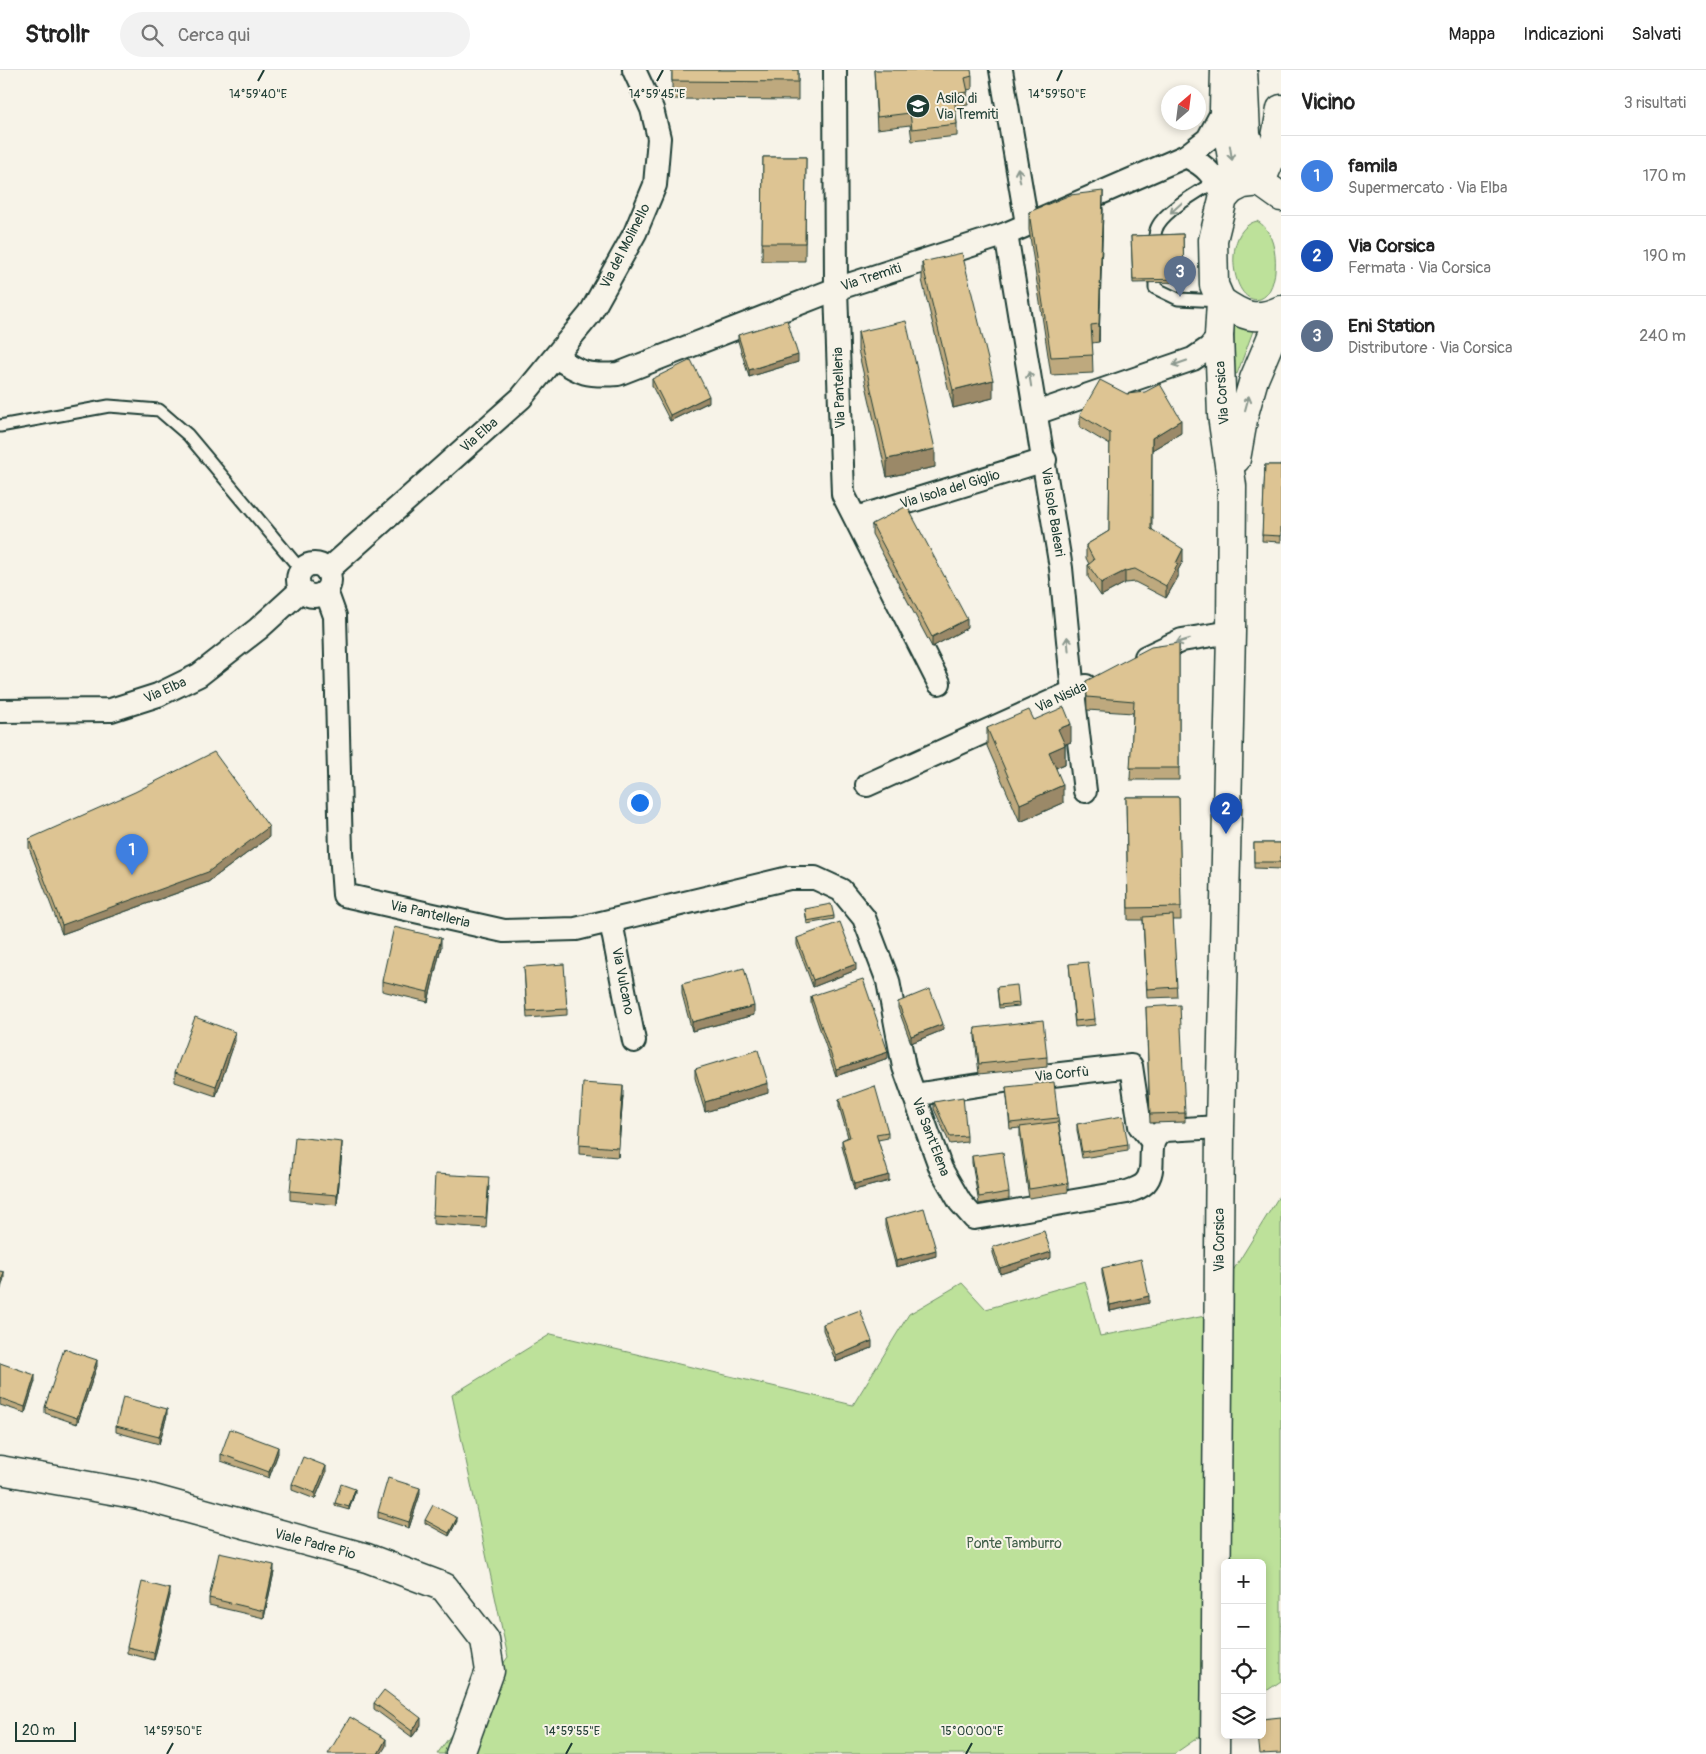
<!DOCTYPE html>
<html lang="it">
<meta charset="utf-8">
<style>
:root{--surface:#fff;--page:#f2f2f2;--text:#222;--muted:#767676;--line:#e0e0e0;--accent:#d93025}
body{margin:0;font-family:Pangolin,sans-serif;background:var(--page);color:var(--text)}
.controls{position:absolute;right:15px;bottom:15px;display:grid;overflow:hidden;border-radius:8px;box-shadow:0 2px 8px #0003}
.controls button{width:45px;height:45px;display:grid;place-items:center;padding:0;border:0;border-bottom:1px solid var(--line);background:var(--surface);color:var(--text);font:25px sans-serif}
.compass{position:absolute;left:1161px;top:15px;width:45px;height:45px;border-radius:50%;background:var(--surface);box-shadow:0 2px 8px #0003;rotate:28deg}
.scale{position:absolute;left:15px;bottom:12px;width:61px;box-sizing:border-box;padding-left:5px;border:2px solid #1f3d34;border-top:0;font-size:14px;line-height:18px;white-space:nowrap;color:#1f3d34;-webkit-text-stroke:4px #f7f3e8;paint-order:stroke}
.you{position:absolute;left:639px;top:732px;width:18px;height:18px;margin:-12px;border:4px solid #fff;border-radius:50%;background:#1a73e8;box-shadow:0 0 0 8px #1a73e833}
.badge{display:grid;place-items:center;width:32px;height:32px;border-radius:50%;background:var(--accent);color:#fff;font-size:16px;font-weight:700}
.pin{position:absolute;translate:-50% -41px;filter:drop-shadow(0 1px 2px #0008)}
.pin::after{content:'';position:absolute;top:26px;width:18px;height:15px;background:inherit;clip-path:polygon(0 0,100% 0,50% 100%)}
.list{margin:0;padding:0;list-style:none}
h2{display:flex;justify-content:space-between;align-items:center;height:65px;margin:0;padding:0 20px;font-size:21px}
h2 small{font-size:16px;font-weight:400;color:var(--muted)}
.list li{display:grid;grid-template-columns:32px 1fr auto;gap:15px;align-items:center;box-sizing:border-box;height:80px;padding:0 20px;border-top:1px solid var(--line)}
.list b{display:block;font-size:19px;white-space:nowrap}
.list p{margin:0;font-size:16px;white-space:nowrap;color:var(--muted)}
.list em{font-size:16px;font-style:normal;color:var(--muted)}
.icon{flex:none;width:28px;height:28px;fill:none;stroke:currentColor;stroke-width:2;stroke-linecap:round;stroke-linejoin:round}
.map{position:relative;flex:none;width:1281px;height:1684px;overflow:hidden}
header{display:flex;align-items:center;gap:30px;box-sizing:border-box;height:70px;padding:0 25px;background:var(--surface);border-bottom:1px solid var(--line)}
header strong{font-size:24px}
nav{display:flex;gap:28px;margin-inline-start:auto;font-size:18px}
.search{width:350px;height:45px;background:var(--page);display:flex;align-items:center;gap:12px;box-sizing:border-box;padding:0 18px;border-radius:28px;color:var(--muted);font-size:19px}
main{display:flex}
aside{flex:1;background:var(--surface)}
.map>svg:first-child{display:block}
.green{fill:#bde19a;stroke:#6e8f67}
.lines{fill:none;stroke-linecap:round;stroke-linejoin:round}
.lane-casing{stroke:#1f3d34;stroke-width:15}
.street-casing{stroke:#1f3d34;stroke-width:26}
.secondary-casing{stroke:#1f3d34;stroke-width:31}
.lane{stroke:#f7f3e8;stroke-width:11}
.street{stroke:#f7f3e8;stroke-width:22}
.secondary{stroke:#f7f3e8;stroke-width:28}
.wall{fill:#bea97e;stroke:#1f3d34}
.shaded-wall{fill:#9b8967;stroke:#1f3d34}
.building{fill:#ddc493;stroke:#1f3d34}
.oneway{stroke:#8b988e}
.ticks{fill:none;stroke:#1f3d34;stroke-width:2}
.labels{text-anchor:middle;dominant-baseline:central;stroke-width:4;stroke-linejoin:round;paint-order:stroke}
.poi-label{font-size:14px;fill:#1f3d34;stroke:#f7f3e8;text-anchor:start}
.street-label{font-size:14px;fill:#1f3d34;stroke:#f7f3e8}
.park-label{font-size:14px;fill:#3f5e48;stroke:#f7f3e8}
.ticks-label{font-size:12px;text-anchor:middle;fill:#1f3d34;stroke:#f7f3e8;stroke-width:4;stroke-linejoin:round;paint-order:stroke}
</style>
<header>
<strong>Strollr</strong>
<div class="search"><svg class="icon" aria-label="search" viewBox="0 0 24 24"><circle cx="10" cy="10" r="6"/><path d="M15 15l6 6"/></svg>Cerca qui</div>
<nav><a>Mappa</a><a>Indicazioni</a><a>Salvati</a></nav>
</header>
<main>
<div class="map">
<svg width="1281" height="1684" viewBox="0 0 1281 1684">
<rect width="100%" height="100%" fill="#f7f3e8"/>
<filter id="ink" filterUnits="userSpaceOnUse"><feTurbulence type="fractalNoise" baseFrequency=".02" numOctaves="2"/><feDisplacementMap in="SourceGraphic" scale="10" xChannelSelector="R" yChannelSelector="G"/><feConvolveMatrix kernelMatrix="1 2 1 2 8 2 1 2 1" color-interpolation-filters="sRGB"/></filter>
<g filter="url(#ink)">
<!-- green -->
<g class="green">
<path d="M1257,151C1281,163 1281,222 1260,229C1232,237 1220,160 1257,151Z"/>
<polygon points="1234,255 1253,261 1237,304 1235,303"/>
<polygon points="1281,1123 1281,1611 1262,1624 1262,1493 1225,1493 1225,1649 1174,1684 437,1684 508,1587 452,1325 551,1264 853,1335 909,1244 962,1213 986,1239 1085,1211 1100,1266 1205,1246"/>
</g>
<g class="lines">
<!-- lane casing -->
<g class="lane-casing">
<g id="lane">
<path d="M1156,179C1156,174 1154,165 1156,160C1161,142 1201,120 1216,111"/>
<polyline points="1155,198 1155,218 1178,229 1221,231"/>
<polyline points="0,356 109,336 159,340 188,365 301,500"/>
</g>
</g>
<!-- street casing -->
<g class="street-casing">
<g id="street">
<polyline points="835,0 836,219 843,424 939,613"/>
<polyline points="1001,0 1027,154"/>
<path d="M1186,86C1208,97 1214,105 1223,129"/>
<polyline points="1006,164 1061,498 1073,622 1085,721"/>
<path d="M556,287C581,304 587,306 618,304L836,219L1006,164L1186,86L1208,69L1224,39"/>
<polyline points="1036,343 1193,289 1209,278 1219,266"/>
<polyline points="856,448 1045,390"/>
<circle cx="314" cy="510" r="16"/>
<polyline points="327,501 521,328 590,244 635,163 655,115 659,68 652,39 634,0"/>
<path d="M326,521L335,546L341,782L344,825L504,861L576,859L789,808H815L841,820L864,848L888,911L904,997L941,1099L960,1132L974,1148L1127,1122C1133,1120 1140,1118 1145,1113C1160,1097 1141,1071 1165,1060L1220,1057"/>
<polyline points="1146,587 1182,570 1231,562"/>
<polyline points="0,641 111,640 158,625 199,605 258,559 301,520"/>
<polyline points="867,715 1086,616"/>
<polyline points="611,852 634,971"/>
<polyline points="914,1025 1017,1009 1131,996 1140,1056 1152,1071"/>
</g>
</g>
<!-- secondary casing -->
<g class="secondary-casing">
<g id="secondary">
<polyline points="1225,0 1224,39 1234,100 1231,120"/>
<polyline points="1243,0 1246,64 1260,112"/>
<path d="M1260,112C1274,86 1276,68 1281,39"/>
<path d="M1221,231C1243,246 1255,252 1281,240"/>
<polyline points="1236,389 1244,344 1254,309 1281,245"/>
<polyline points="0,1400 139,1425 367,1488 444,1517 485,1570 490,1601 460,1684"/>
<polyline points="1215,1684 1220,1057 1231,562 1232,416 1222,345 1219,266 1221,231 1214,215 1213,170 1223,129 1231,120 1243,114 1260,112 1281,127"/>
</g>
</g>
<!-- lane -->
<use href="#lane" class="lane"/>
<!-- street -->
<use href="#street" class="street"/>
<!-- secondary -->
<use href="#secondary" class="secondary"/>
</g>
<!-- wall -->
<g class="wall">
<polygon points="672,0 798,0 798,30 672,29"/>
<polygon points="874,0 972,6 972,19 967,20 968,35 955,37 957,54 957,66 912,71 910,55 877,59"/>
<polygon points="763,87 806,87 805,191 762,191"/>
<polygon points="1103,139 1099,272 1092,273 1093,303 1051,305 1029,160 1029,142"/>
<polygon points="1183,164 1184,212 1133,213 1131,166"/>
<polygon points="922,192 993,328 953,338 922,210"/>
<polygon points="858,262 935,397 887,407 858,280"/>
<polygon points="738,265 798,292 749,307 738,271"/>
<polygon points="652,309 709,332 670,351 652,316"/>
<polygon points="1080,345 1181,363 1152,380 1152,459 1183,491 1178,500 1178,507 1166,528 1135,512 1125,513 1101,526 1088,507 1088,495 1089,494 1086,488 1086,475 1109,461 1110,375 1080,357"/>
<polygon points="1265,395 1281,395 1281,472 1262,471"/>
<polygon points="872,454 967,558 932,577 872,464"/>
<polygon points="1179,573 1179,710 1130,710 1133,643 1087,640 1086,611"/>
<polygon points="1034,650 1071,672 1065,674 1065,694 1056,698 1063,733 1020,752 987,676 987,658"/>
<polygon points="1126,727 1179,727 1181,850 1173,850 1177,927 1147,928 1143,850 1128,850"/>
<polygon points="269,767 208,812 62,864 29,778 29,769"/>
<polygon points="1254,773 1281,773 1281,799 1254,798"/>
<polygon points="805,839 834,846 834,849 807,854"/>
<polygon points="797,868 856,900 813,917 797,875"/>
<polygon points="441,877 428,932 382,921 382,911"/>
<polygon points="1069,894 1095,949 1095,955 1075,957"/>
<polygon points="524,897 567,939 567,945 527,948"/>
<polygon points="682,914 754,945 692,961 682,924"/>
<polygon points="997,920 1019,933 1019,936 999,938"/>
<polygon points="811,926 888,988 836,1006 811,933"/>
<polygon points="898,932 943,960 911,973 898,938"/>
<polygon points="1146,937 1185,1043 1185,1052 1150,1053"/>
<polygon points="975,958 1047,987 1047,997 979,1004 975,967"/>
<polygon points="235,971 216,1026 175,1012 175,1002"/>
<polygon points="695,999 768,1023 705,1042 695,1008"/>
<polygon points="1006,1017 1058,1048 1068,1113 1068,1122 1029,1128 1020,1067 1020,1058 1010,1059"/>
<polygon points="623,1026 618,1087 579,1084 579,1075"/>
<polygon points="839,1029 888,1062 888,1068 878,1070 889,1111 854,1120 842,1076 842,1070 848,1067 839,1036"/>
<polygon points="934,1032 967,1066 967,1072 950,1074 934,1039"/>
<polygon points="1077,1054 1128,1075 1128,1081 1082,1088 1077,1060"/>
<polygon points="342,1081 337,1135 290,1130 290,1121"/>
<polygon points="972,1086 1009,1122 1009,1129 979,1134 972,1093"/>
<polygon points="489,1116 486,1158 433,1154 433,1145"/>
<polygon points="885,1149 936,1186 896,1197 885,1156"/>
<polygon points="993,1177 1051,1188 1000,1204 993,1183"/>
<polygon points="1102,1198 1149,1233 1110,1241 1102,1204"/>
<polygon points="823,1254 872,1278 836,1292 823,1260"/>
<polygon points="0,1293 35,1311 25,1343 0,1335"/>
<polygon points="97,1296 77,1354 45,1343 45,1337"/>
<polygon points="167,1345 159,1374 116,1362 116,1356"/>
<polygon points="278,1383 269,1408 221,1391 221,1384"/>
<polygon points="326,1403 315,1429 292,1420 292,1414"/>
<polygon points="355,1422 349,1440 335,1436 335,1433"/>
<polygon points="420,1424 409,1458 378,1448 378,1442"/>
<polygon points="425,1450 457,1451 449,1466 425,1453"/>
<polygon points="274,1502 264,1548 209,1535 209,1528"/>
<polygon points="170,1525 154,1590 127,1583 127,1577"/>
<polygon points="374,1633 421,1655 412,1667 374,1639"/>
</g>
<!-- shaded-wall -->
<g class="shaded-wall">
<polygon points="1103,121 1103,139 1099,272 1099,254"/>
<polygon points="798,285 798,292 749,307 749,300"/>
<polygon points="993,310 993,328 953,338 953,320"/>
<polygon points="709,326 709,332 670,351 670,345"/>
<polygon points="1181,350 1181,363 1152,380 1152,368"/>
<polygon points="935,379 935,397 887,407 887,389"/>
<polygon points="1183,479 1183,491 1178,500 1178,507 1166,528 1166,516 1176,493"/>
<polygon points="1125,501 1125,513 1101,526 1101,513"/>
<polygon points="967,549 967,558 932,577 932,567"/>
<polygon points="1071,654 1071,672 1058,677 1058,659"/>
<polygon points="1065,675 1065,694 1049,700 1049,682"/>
<polygon points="1063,715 1063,733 1020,752 1020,734"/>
<polygon points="269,757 269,767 208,812 62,864 62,855"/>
<polygon points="441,868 441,877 428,932 428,922"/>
<polygon points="856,894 856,900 813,917 813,910"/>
<polygon points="754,936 754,945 692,961 692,952"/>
<polygon points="943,954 943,960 911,973 911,966"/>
<polygon points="235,962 235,971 216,1026 216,1016"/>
<polygon points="888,982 888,988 836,1006 836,999"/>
<polygon points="768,1013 768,1023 705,1042 705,1032"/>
<polygon points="623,1016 623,1026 618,1087 618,1078"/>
<polygon points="342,1072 342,1081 337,1135 337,1125"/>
<polygon points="889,1105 889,1111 854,1120 854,1114"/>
<polygon points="936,1180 936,1186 896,1197 896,1191"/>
<polygon points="1051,1182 1051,1188 1000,1204 1000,1198"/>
<polygon points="4,1202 4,1208 0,1222 0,1216"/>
<polygon points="1149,1226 1149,1233 1110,1241 1110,1235"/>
<polygon points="872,1271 872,1278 836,1292 836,1286"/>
<polygon points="97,1290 97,1296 77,1354 77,1348"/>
<polygon points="35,1305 35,1311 25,1343 25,1337"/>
<polygon points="167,1339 167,1345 159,1374 159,1367"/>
<polygon points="278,1377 278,1383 269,1408 269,1402"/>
<polygon points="326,1396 326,1403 315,1429 315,1423"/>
<polygon points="420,1418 420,1424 409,1458 409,1452"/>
<polygon points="355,1419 355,1422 349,1440 349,1437"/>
<polygon points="457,1448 457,1451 449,1466 449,1463"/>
<polygon points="274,1495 274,1502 264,1548 264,1541"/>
<polygon points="170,1519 170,1525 154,1590 154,1583"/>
<polygon points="421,1648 421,1655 412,1667 412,1661"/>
<polygon points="386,1669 386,1676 381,1684 378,1684"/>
</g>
<!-- building -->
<g class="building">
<polygon points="672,0 798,0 798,12 672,11"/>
<polygon points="874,0 971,0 972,6 965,8 968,22 954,24 957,54 912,59 910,43 877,47"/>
<polygon points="763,87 806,87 805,173 762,173"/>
<polygon points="1103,121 1099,254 1091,255 1093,285 1051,287 1029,142 1070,125"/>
<polygon points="1183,164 1184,209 1133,210 1131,166"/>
<polygon points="962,183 993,310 953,320 922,192"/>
<polygon points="787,250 798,285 749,300 738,265"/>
<polygon points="906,251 935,379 887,389 858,262"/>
<polygon points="691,290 709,326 670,345 652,309"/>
<polygon points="1100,310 1127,324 1145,322 1160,314 1181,350 1152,368 1151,459 1183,479 1176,493 1178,494 1166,516 1135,499 1125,501 1101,513 1088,495 1094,490 1086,475 1109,461 1110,363 1080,345"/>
<polygon points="1265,395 1281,395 1281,466 1262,465"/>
<polygon points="907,436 967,549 932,567 872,454"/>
<polygon points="1179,573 1179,698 1130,698 1134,631 1087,627 1086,611 1151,577"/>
<polygon points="1064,637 1071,654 1058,659 1065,675 1049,682 1063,715 1020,734 987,658 1029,640 1034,650"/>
<polygon points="214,682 269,757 208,802 62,855 29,769 135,722"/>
<polygon points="1126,727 1179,727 1181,837 1128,838"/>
<rect x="1254" y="773" width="27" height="19"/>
<polygon points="831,834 834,846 807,851 805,839"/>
<polygon points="1173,845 1177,917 1147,919 1143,847"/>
<polygon points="840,852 856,894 813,910 797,868"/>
<polygon points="394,857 441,868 428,922 382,911"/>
<polygon points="1088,892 1095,949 1075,951 1069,894"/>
<polygon points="564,894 567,939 527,941 524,897"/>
<polygon points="744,898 754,936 692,952 682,914"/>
<polygon points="863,909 888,982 836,999 811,926"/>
<polygon points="1017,915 1019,933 999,935 997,917"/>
<polygon points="930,919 943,954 911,966 898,932"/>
<polygon points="1180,935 1185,1043 1150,1044 1146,937"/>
<polygon points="195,947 235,962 216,1016 175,1002"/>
<polygon points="1043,950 1047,987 979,994 975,958"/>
<polygon points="758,980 768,1013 705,1032 695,999"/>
<polygon points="1054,1012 1058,1048 1010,1053 1006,1017"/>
<polygon points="583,1013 623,1016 618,1078 579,1075"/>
<polygon points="875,1016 888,1062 876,1064 889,1105 854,1114 842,1070 850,1067 839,1029"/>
<polygon points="963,1027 967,1066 950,1067 934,1032"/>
<polygon points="1123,1046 1128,1075 1082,1082 1077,1054"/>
<polygon points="1058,1052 1068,1113 1029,1119 1020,1057"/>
<polygon points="295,1067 342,1072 337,1125 290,1121"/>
<polygon points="1003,1082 1009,1122 979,1127 972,1086"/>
<polygon points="435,1104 489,1107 486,1148 433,1145"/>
<polygon points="924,1138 936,1180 896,1191 885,1149"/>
<polygon points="1044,1161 1051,1182 1000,1198 993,1177"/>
<polygon points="1141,1189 1149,1226 1110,1235 1102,1198"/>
<polygon points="0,1201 4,1202 0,1216"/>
<polygon points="860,1240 872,1271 836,1286 823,1254"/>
<polygon points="64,1279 97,1290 77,1348 45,1337"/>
<polygon points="0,1293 35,1305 25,1337 0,1328"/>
<polygon points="123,1327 167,1339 159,1367 116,1356"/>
<polygon points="230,1359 278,1377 269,1402 221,1384"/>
<polygon points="303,1387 326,1396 315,1423 292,1414"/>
<polygon points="388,1408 420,1418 409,1452 378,1442"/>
<polygon points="341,1414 355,1419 349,1437 335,1433"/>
<polygon points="433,1435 457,1448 449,1463 425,1450"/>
<polygon points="219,1483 274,1495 264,1541 209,1528"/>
<polygon points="142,1512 170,1519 154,1583 127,1577"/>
<polygon points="384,1620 421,1648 412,1661 374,1633"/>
<polygon points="350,1647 386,1669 378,1684 328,1684"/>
<polygon points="1281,1647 1281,1683 1260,1684 1258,1665 1262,1665 1262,1649"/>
</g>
<!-- one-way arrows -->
<defs><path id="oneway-shaft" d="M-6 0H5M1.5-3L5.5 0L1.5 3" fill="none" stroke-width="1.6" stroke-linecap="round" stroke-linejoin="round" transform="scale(1.25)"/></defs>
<g class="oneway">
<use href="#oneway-shaft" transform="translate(1231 83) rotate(81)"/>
<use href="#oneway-shaft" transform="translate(1019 105) rotate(-100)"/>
<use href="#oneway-shaft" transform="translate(1176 138) rotate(138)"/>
<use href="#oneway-shaft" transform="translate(1180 293) rotate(161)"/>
<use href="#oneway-shaft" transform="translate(1030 309) rotate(-99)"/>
<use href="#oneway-shaft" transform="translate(1247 333) rotate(-75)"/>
<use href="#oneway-shaft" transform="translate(1183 571) rotate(163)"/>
<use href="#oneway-shaft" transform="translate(1068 574) rotate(-95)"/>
</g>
</g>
<!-- ticks -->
<path class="ticks" d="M258,11L264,0M657,11L663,0M1057,11L1062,0M167,1684L173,1673M566,1684L572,1673M966,1684L972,1673"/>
<!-- icons -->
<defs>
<g id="school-disc" transform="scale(1.25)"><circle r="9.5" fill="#1f3d34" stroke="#f7f3e8"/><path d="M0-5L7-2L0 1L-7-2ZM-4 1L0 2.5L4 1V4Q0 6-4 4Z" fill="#fff"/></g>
</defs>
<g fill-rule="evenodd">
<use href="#school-disc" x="918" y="36"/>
</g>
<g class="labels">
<!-- poi labels -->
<g class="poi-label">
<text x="936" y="28">Asilo di<tspan x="936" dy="16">Via Tremiti</tspan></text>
</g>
<!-- street labels -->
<g class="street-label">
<text transform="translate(625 176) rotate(-63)">Via del Molinello</text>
<text transform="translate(871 207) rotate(-18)">Via Tremiti</text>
<text transform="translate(839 318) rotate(-92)">Via Pantelleria</text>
<text transform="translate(1222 323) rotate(-94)">Via Corsica</text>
<text transform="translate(479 365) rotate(-41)">Via Elba</text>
<text transform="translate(950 419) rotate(-17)">Via Isola del Giglio</text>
<text transform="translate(1053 442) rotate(81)">Via Isole Baleari</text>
<text transform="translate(165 620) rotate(-24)">Via Elba</text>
<text transform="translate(1061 627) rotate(-25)">Via Nisida</text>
<text transform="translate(430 844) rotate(13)">Via Pantelleria</text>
<text transform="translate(623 911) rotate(79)">Via Vulcano</text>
<text transform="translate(1062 1004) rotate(-6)">Via Corfù</text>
<text transform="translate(931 1067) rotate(69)">Via Sant'Elena</text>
<text transform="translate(1219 1170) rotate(-90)">Via Corsica</text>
<text transform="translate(315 1474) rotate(15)">Viale Padre Pio</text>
</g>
<!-- park labels -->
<g class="park-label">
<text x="1014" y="1473">Ponte Tamburro</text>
</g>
</g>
<g class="ticks-label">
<text x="258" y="28">14°59'40"E</text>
<text x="657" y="28">14°59'45"E</text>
<text x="1057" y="28">14°59'50"E</text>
<text x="173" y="1665">14°59'50"E</text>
<text x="572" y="1665">14°59'55"E</text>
<text x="972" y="1665">15°00'00"E</text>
</g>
</svg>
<div class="controls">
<button>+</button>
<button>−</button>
<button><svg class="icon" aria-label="locate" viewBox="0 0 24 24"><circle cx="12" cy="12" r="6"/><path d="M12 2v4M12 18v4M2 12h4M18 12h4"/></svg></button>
<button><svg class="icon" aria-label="layers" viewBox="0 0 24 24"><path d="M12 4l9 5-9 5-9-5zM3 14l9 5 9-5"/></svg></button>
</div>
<svg class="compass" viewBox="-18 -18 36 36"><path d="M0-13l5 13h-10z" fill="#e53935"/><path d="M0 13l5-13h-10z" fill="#767676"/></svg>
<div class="scale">20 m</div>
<div class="you"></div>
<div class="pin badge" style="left:132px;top:805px;background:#3f7fe0">1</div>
<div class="pin badge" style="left:1226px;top:764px;background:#1a4fb4">2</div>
<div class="pin badge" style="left:1180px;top:227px;background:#5c6f8a">3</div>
</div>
<aside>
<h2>Vicino<small>3 risultati</small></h2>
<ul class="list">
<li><span class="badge" style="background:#3f7fe0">1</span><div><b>famila</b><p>Supermercato · Via Elba</p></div><em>170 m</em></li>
<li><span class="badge" style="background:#1a4fb4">2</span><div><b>Via Corsica</b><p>Fermata · Via Corsica</p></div><em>190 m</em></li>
<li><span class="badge" style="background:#5c6f8a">3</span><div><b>Eni Station</b><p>Distributore · Via Corsica</p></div><em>240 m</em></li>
</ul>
</aside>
</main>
